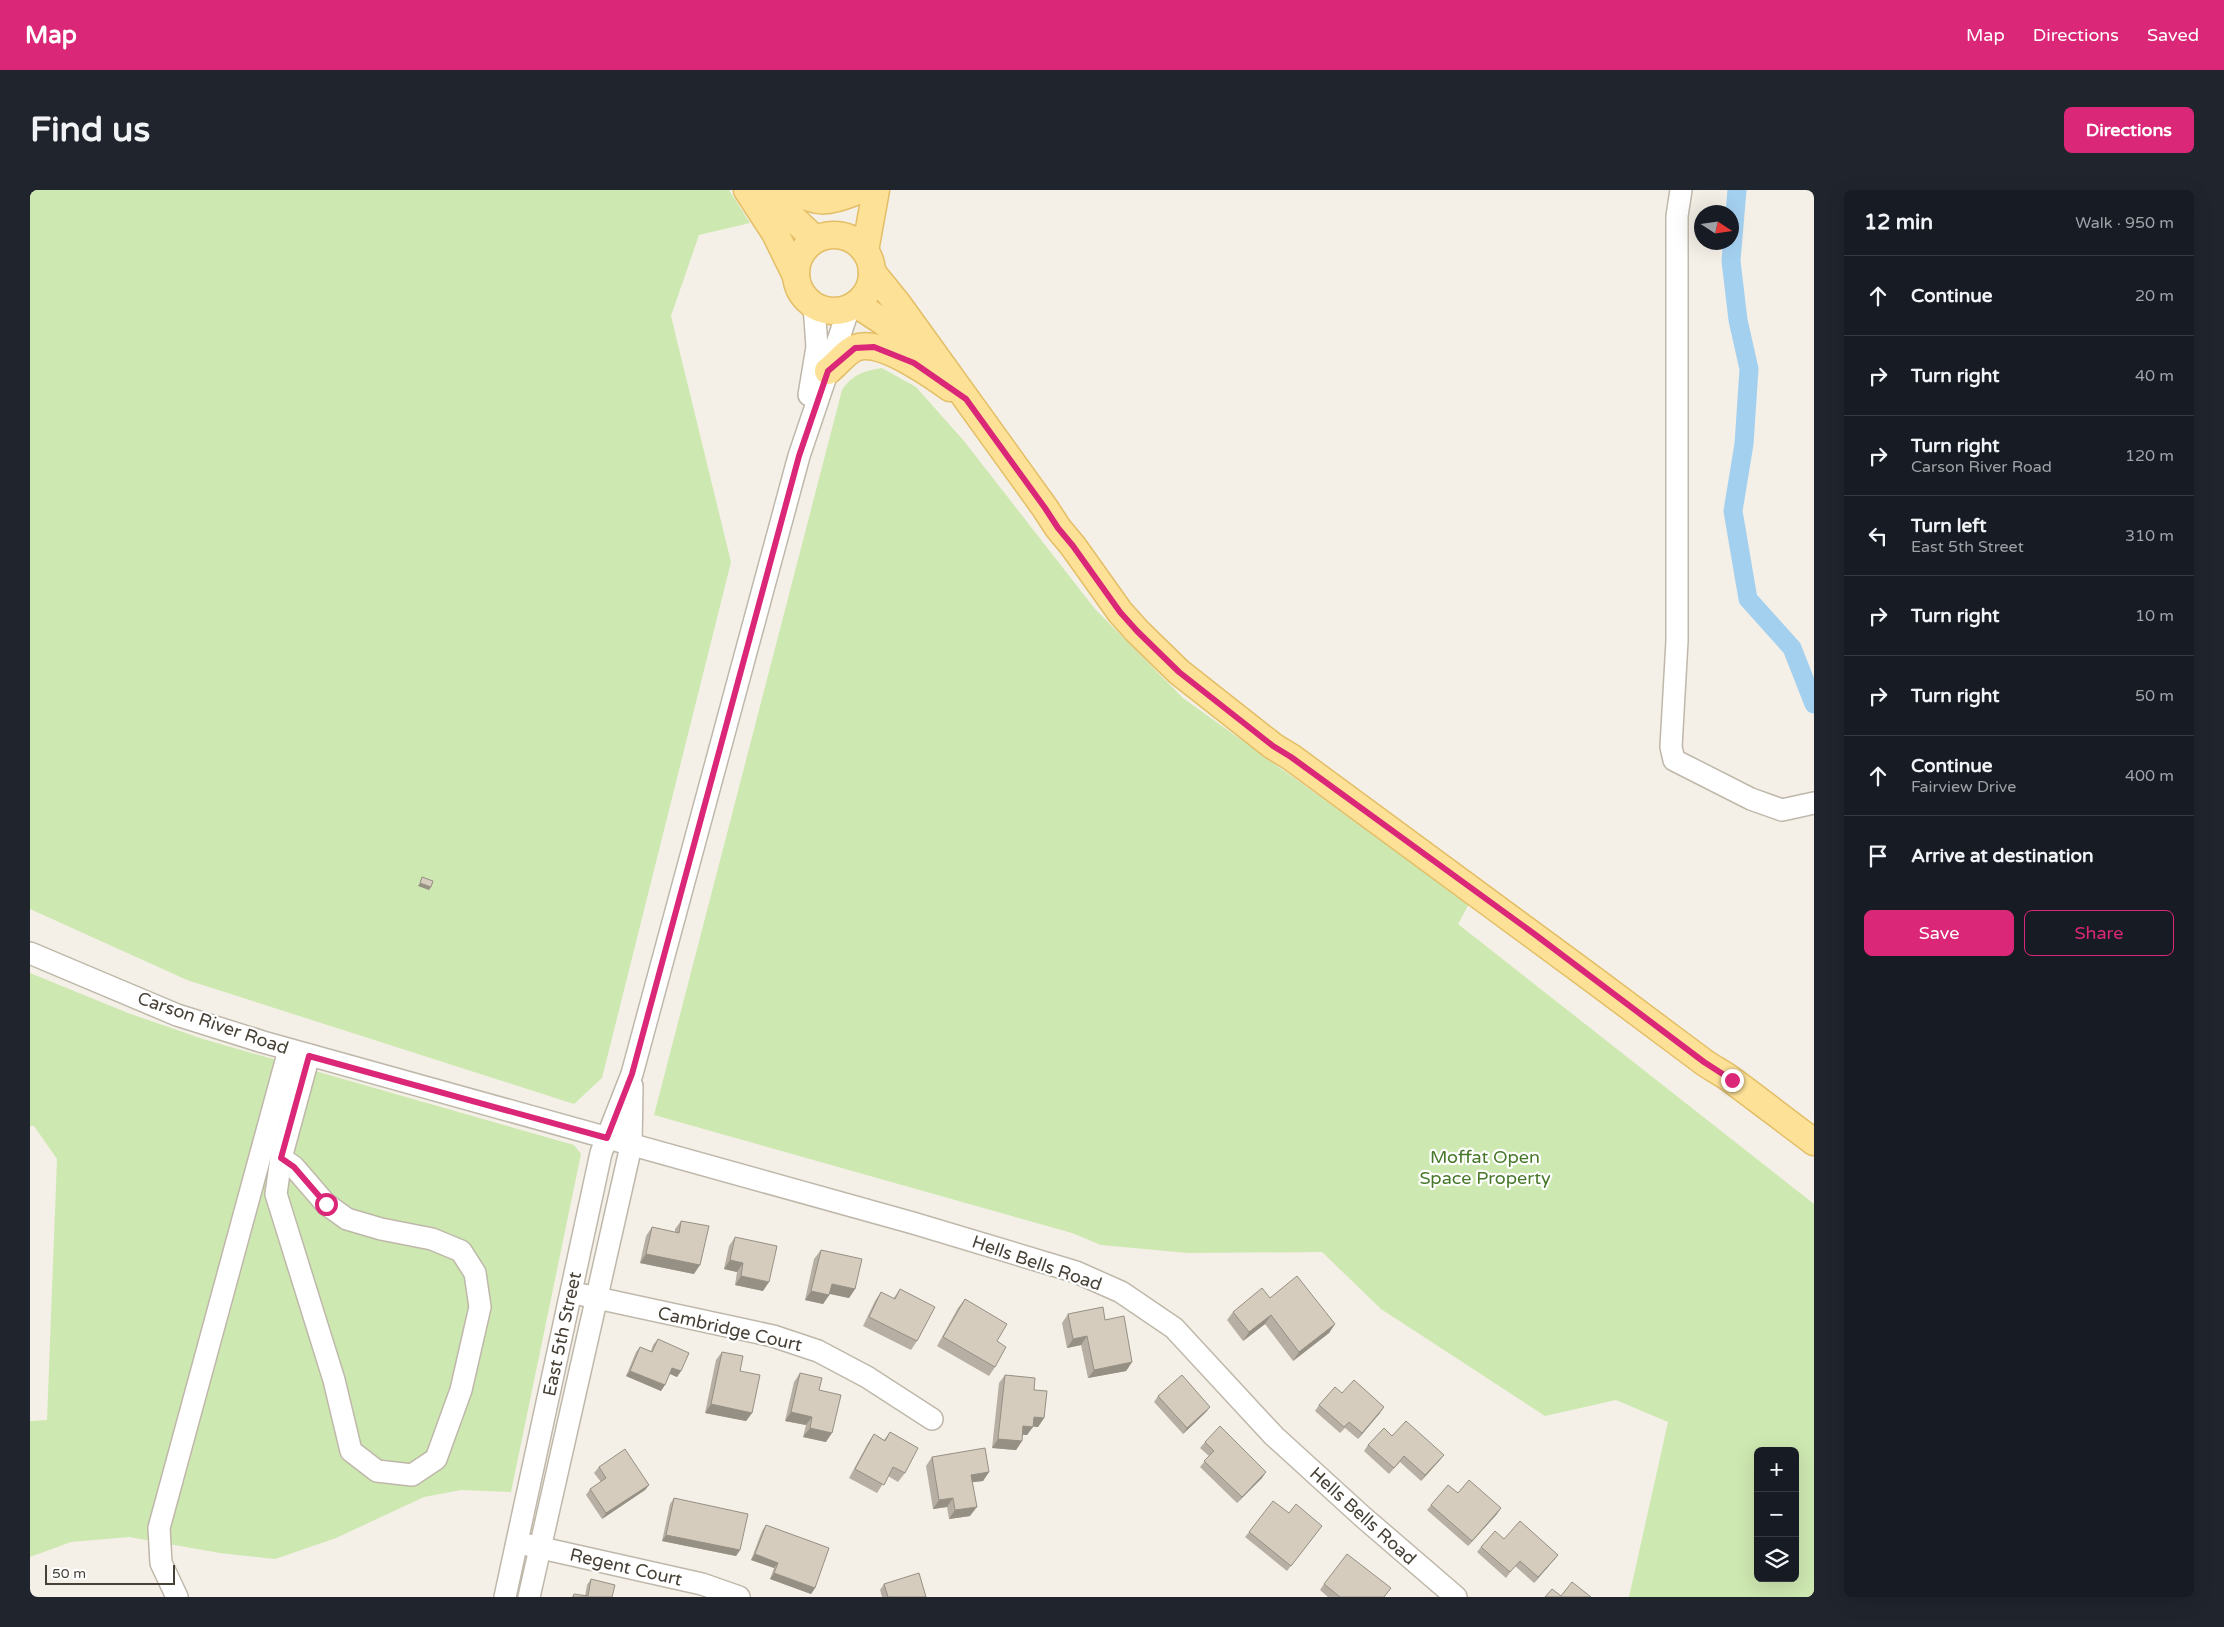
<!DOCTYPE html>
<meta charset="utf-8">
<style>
:root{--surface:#171b24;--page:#20242c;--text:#f1f3f6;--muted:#9ea1a6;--line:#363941;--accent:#db2777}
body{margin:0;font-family:"Varela Round",sans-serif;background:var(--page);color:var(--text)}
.controls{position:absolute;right:15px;bottom:15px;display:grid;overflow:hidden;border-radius:8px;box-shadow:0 5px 20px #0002}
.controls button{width:45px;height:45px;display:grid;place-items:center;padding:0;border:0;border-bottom:1px solid var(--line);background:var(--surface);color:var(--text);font:25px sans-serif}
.compass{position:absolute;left:1664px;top:15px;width:45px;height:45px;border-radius:50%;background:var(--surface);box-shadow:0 5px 20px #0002;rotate:102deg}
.scale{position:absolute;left:15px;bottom:12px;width:130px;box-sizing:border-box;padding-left:5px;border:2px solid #474036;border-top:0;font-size:14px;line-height:18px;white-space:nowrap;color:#474036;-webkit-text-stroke:4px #fff;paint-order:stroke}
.stop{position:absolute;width:15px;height:15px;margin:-11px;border:4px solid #db2777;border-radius:50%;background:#fff}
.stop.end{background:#db2777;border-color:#fff;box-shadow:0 1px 5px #0008}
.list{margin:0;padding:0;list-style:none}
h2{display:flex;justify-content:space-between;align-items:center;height:65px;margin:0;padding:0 20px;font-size:21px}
h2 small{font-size:16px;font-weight:400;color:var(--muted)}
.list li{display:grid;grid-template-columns:32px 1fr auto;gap:15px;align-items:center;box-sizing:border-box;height:80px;padding:0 20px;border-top:1px solid var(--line)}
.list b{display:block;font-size:19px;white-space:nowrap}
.list p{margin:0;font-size:16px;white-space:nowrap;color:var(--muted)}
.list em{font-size:16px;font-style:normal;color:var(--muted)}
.actions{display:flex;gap:10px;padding:15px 20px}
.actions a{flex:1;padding:11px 0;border:1px solid var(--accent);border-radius:8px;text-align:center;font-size:18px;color:var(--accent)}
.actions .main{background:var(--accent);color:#fff}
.icon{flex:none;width:28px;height:28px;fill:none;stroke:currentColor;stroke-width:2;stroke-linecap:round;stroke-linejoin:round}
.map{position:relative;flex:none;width:1784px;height:1407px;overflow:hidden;border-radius:8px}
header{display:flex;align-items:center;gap:30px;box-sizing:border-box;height:70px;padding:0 25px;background:var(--accent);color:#fff}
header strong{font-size:24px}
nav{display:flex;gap:28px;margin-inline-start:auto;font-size:18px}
.intro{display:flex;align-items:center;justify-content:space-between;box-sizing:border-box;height:120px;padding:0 30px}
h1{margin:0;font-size:35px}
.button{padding:12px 22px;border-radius:8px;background:var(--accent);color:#fff;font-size:18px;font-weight:700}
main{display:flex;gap:30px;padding:0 30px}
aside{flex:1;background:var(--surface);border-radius:8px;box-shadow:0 5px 20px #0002}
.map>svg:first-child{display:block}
.green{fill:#cee8b1;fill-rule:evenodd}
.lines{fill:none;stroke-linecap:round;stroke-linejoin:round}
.canal{stroke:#a4d0f0;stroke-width:19}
.minor-casing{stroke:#bfb8aa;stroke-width:24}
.major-casing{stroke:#e3be66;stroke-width:29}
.minor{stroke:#fff;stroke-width:21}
.major{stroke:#fde197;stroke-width:26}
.wall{fill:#b7afa3}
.shaded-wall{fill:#958f84}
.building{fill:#d5ccbd;stroke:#958f84}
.route{stroke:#db2777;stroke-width:6}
.labels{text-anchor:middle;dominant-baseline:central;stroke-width:4.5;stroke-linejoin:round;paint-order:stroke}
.street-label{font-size:18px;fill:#474036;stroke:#fff}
.park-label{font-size:18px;fill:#47782a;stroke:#fff}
</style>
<header>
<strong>Map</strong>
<nav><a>Map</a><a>Directions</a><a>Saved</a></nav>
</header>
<div class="intro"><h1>Find us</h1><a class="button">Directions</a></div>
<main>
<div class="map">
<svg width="1784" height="1407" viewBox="0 0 1784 1407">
<rect width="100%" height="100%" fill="#f4f0e7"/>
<!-- green -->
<g class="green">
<polygon points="0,0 699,0 720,33 669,45 641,126 701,372 572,888 544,914 157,790 0,719"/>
<path d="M852,178L886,197L934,251L1065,419L1153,508L1439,714L1428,734L1784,1014V1407H1599L1638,1232L1586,1210L1515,1226L1351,1119L1292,1062L1158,1063L1071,1055L1042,1043L624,925L812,200C823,184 834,181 852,178ZM1728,1261H1765V1388H1728Z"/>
<polygon points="0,783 98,823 173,849 544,955 551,964 481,1302 431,1300 394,1307 306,1348 245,1369 190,1363 99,1347 41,1352 0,1367 0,1231 17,1230 27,969 4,936 0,936"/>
</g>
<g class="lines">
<!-- canal -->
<polyline class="canal" points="1707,0 1701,71 1708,130 1719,179 1714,254 1703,321 1718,409 1762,458 1784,514"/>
<!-- minor casing -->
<g class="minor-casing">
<g id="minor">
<polyline points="1651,0 1647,26 1647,451 1641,557 1644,570 1721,609 1752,620 1784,613"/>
<polyline points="779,205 787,157 784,115"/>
<polyline points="0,763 147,825 233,852 883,1033 1046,1082 1091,1102 1144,1138 1244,1246 1333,1327 1426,1407"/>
<polyline points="251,968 264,977 296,1014 317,1029 351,1039 402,1049 431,1061 445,1083 450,1117 431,1200 406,1269 382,1285 347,1281 321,1261 304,1190 246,1004 251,968 279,865"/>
<polyline points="553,1105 743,1146 788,1161 837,1187 902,1229"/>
<polyline points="498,1355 672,1394 709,1407"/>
<polyline points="147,1407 131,1373 129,1338 259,860"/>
<polyline points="475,1407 571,963 602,884 769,266 819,118"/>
<polyline points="499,1407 601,956 602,896"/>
</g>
</g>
<!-- major casing -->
<g class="major-casing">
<g id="major">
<polyline points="717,0 745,43 766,86"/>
<polyline points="733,0 785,49"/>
<path d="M763,0C788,15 800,12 825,2"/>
<circle cx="804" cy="83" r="38"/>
<polyline points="835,61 846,0"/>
<path d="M842,82L868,114L1015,318L1028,338L1043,356L1090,422L1107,441L1149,482L1243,556L1261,567C1398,667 1535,768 1671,870C1681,878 1693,883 1703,891C1730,911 1757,932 1784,952"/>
<polyline points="826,114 855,133 893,166"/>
<path d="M798,181C806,175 816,162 825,158C850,148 900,184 920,198"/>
</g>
</g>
<!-- minor -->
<use href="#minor" class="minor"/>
<!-- major -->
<use href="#major" class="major"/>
</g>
<!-- wall -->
<g class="wall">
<polygon points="651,1031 664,1084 610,1073 616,1046 622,1037 645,1042 645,1039"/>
<polygon points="705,1047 733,1101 705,1095 707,1082 694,1079 699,1056"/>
<polygon points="791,1060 825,1099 819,1108 800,1104 793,1114 775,1110 784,1069"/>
<polygon points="870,1099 887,1151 881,1160 833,1136 845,1111 851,1102 863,1109"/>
<polygon points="1240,1108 1305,1134 1299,1143 1263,1171 1235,1134 1213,1151 1197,1130 1203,1122"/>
<polygon points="935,1109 965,1177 959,1186 907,1156 928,1118"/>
<polygon points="1038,1124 1075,1130 1102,1172 1096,1181 1058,1188 1051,1155 1037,1158 1032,1133"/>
<polygon points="628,1149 651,1181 647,1187 640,1184 631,1201 596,1186 606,1162 610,1157 621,1161 623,1155"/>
<polygon points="692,1162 710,1181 722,1223 716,1231 675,1223 686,1170"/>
<polygon points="770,1183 789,1200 796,1252 773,1247 776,1235 755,1231 764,1192"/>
<polygon points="975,1185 1004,1200 1014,1228 1008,1237 1003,1236 997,1245 992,1245 992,1251 986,1260 962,1258 969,1193"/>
<polygon points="1312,1203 1350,1223 1328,1249 1315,1238 1310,1243 1285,1221 1289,1215"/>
<polygon points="1128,1206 1180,1217 1176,1222 1153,1244 1124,1212"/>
<polygon points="860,1242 875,1283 868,1292 858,1286 847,1303 819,1288 838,1253 844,1244 854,1250"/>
<polygon points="1362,1246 1410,1270 1391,1291 1370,1272 1359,1284 1334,1261 1338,1255"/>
<polygon points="1175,1252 1232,1288 1207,1313 1170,1277 1179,1266 1170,1258"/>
<polygon points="902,1267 959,1282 953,1291 942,1292 940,1326 919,1329 917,1317 903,1319 896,1276"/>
<polygon points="569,1277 619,1295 615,1300 572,1329 556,1305 560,1299 571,1292 564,1283"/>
<polygon points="1428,1303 1471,1318 1467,1324 1438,1356 1397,1320 1401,1315"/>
<polygon points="644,1308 710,1360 706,1366 632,1351 640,1314"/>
<polygon points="1259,1323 1292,1336 1257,1381 1215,1347 1219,1342"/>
<polygon points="736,1335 785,1398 781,1404 740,1389 744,1378 721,1370 732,1341"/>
<polygon points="1474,1349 1528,1365 1524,1370 1504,1393 1485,1376 1476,1388 1447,1362 1451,1357"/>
<polygon points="561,1389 582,1407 542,1407 544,1404 555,1406 557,1395"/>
<polygon points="854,1394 896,1407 852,1407 850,1400"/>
<polygon points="1294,1394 1354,1407 1298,1407 1290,1400"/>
</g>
<!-- shaded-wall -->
<g class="shaded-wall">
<polygon points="390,693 401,697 399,700 388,696"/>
<polygon points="616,1064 670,1075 664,1084 610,1073"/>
<polygon points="700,1070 713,1073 707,1082 694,1079"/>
<polygon points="711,1086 739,1092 733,1101 705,1095"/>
<polygon points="802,1094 825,1099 819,1108 796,1103"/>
<polygon points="781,1101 799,1105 793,1114 775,1110"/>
<polygon points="1241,1125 1235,1134 1213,1151 1219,1142"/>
<polygon points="1305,1134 1299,1143 1263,1171 1269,1162"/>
<polygon points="1057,1146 1051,1155 1037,1158 1043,1149"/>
<polygon points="1102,1172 1096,1181 1058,1188 1064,1180"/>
<polygon points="642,1178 651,1181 647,1187 638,1183"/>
<polygon points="600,1181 635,1195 631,1201 596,1186"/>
<polygon points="681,1214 722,1223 716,1231 675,1223"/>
<polygon points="1180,1217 1176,1222 1153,1244 1157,1238"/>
<polygon points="1354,1217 1350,1223 1328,1249 1332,1243"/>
<polygon points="761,1222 782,1227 776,1235 755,1231"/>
<polygon points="1004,1227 1014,1228 1008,1237 998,1236"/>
<polygon points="993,1236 1003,1237 997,1245 987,1244"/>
<polygon points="780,1238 802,1243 796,1252 773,1247"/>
<polygon points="968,1249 992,1251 986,1260 962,1258"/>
<polygon points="1414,1265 1410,1270 1391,1291 1395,1285"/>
<polygon points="959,1282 953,1291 935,1293 941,1285"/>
<polygon points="1236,1282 1232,1288 1207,1313 1212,1307"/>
<polygon points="619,1295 615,1300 572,1329 576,1323"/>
<polygon points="923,1308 917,1317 903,1319 909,1310"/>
<polygon points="947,1317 940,1326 919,1329 925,1320"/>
<polygon points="1471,1318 1467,1324 1438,1356 1442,1351"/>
<polygon points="636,1345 710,1360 706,1366 632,1351"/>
<polygon points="725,1364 748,1373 744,1378 721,1370"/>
<polygon points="1528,1365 1524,1370 1504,1393 1508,1387"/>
<polygon points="744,1383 785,1398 781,1404 740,1389"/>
</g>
<!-- building -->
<g class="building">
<polygon points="392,687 403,691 401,697 390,693"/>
<polygon points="651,1031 679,1036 670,1075 616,1064 622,1037 649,1043"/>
<polygon points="705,1047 747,1056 739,1092 711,1086 713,1073 700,1070"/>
<polygon points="791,1060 832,1069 825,1099 802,1094 799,1105 781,1101"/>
<polygon points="1267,1086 1305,1134 1269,1162 1241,1125 1219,1142 1203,1122 1232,1098 1240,1108"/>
<polygon points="870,1099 905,1117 887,1151 839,1127 851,1102 865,1109"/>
<polygon points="935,1109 977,1134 967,1151 976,1157 965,1177 913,1147"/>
<polygon points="1073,1117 1075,1130 1094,1126 1102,1172 1064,1180 1057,1146 1043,1149 1038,1124"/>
<polygon points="628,1149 659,1163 651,1181 642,1178 635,1195 600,1181 610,1157 622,1162"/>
<polygon points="692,1162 713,1166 710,1181 730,1185 722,1223 681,1214"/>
<polygon points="770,1183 792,1188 789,1200 811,1205 802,1243 780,1238 782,1227 761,1222"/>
<polygon points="975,1185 1005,1188 1004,1200 1017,1201 1014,1228 1004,1227 1003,1237 993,1236 992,1251 968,1249"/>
<polygon points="1152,1185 1180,1217 1157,1238 1128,1206"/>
<polygon points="1324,1190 1354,1217 1332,1243 1319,1232 1314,1237 1289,1215 1305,1197 1312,1203"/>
<polygon points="1376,1231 1414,1265 1395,1285 1374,1266 1364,1278 1338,1255 1354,1238 1362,1246"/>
<polygon points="1190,1236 1236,1282 1212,1307 1174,1271 1184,1261 1175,1252"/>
<polygon points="860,1242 888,1258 875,1283 863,1277 854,1295 825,1279 844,1244 855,1251"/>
<polygon points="955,1258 959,1282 941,1285 947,1317 925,1320 923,1308 909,1310 902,1267"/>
<polygon points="595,1259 619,1295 576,1323 560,1299 576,1288 569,1277"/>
<polygon points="1439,1290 1471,1318 1442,1351 1401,1315 1418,1295 1428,1303"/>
<polygon points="644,1308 718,1324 710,1360 636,1345"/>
<polygon points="1243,1311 1259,1323 1266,1314 1292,1336 1261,1376 1219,1342"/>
<polygon points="1490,1331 1528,1365 1508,1387 1490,1371 1480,1382 1451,1357 1465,1341 1474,1349"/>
<polygon points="736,1335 799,1358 785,1398 744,1383 748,1373 725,1364"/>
<polygon points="1317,1364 1361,1398 1354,1407 1310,1407 1294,1394"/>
<polygon points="889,1383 896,1407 858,1407 854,1394"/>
<polygon points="561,1389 585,1395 582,1407 543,1407 544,1404 558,1406"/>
<polygon points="1542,1392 1561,1407 1515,1407 1522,1399 1531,1406"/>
</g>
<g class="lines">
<!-- route -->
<polyline class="route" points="296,1014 264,977 251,968 279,866 577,948 602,884 769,266 798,181 825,158 844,157 884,173 936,209 1015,318 1028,338 1043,356 1090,422 1107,441 1149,482 1243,556 1261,567 1503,743 1674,872 1702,890"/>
</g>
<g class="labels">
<!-- street labels -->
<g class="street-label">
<text transform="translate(183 833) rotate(19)">Carson River Road</text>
<text transform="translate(1007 1073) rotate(19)">Hells Bells Road</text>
<text transform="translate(700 1139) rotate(13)">Cambridge Court</text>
<text transform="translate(532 1144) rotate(-78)">East 5th Street</text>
<text transform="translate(1333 1326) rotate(42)">Hells Bells Road</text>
<text transform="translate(596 1377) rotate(13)">Regent Court</text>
</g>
<!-- park labels -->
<g class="park-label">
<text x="1455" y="967">Moffat Open<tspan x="1455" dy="21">Space Property</tspan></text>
</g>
</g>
</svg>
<div class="controls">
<button>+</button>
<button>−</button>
<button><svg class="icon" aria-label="layers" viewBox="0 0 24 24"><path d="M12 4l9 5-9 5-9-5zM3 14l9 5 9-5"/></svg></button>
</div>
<svg class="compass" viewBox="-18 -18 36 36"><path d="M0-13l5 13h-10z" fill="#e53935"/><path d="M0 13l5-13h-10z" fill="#9ea1a6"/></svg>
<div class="scale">50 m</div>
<div class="stop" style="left:296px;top:1014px"></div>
<div class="stop end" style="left:1702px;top:890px"></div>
</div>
<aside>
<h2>12 min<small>Walk · 950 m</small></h2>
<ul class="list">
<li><svg class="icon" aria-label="ahead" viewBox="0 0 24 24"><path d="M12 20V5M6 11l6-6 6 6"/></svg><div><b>Continue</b></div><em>20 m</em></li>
<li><svg class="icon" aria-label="right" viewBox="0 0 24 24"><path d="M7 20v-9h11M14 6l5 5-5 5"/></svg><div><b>Turn right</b></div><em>40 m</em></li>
<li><svg class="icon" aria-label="right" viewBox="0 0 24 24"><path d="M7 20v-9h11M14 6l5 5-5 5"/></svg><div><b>Turn right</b><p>Carson River Road</p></div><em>120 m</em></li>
<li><svg class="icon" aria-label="left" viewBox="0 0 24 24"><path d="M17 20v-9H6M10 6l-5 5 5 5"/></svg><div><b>Turn left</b><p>East 5th Street</p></div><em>310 m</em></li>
<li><svg class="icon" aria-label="right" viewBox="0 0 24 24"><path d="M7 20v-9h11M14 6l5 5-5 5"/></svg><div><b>Turn right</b></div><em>10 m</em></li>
<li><svg class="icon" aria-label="right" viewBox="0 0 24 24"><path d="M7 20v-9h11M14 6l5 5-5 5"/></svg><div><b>Turn right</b></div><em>50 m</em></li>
<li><svg class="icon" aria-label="ahead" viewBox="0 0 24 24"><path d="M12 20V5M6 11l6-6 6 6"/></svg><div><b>Continue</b><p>Fairview Drive</p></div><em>400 m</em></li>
<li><svg class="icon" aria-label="arrive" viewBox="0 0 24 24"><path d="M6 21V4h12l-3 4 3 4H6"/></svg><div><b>Arrive at destination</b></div></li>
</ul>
<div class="actions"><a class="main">Save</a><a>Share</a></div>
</aside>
</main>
